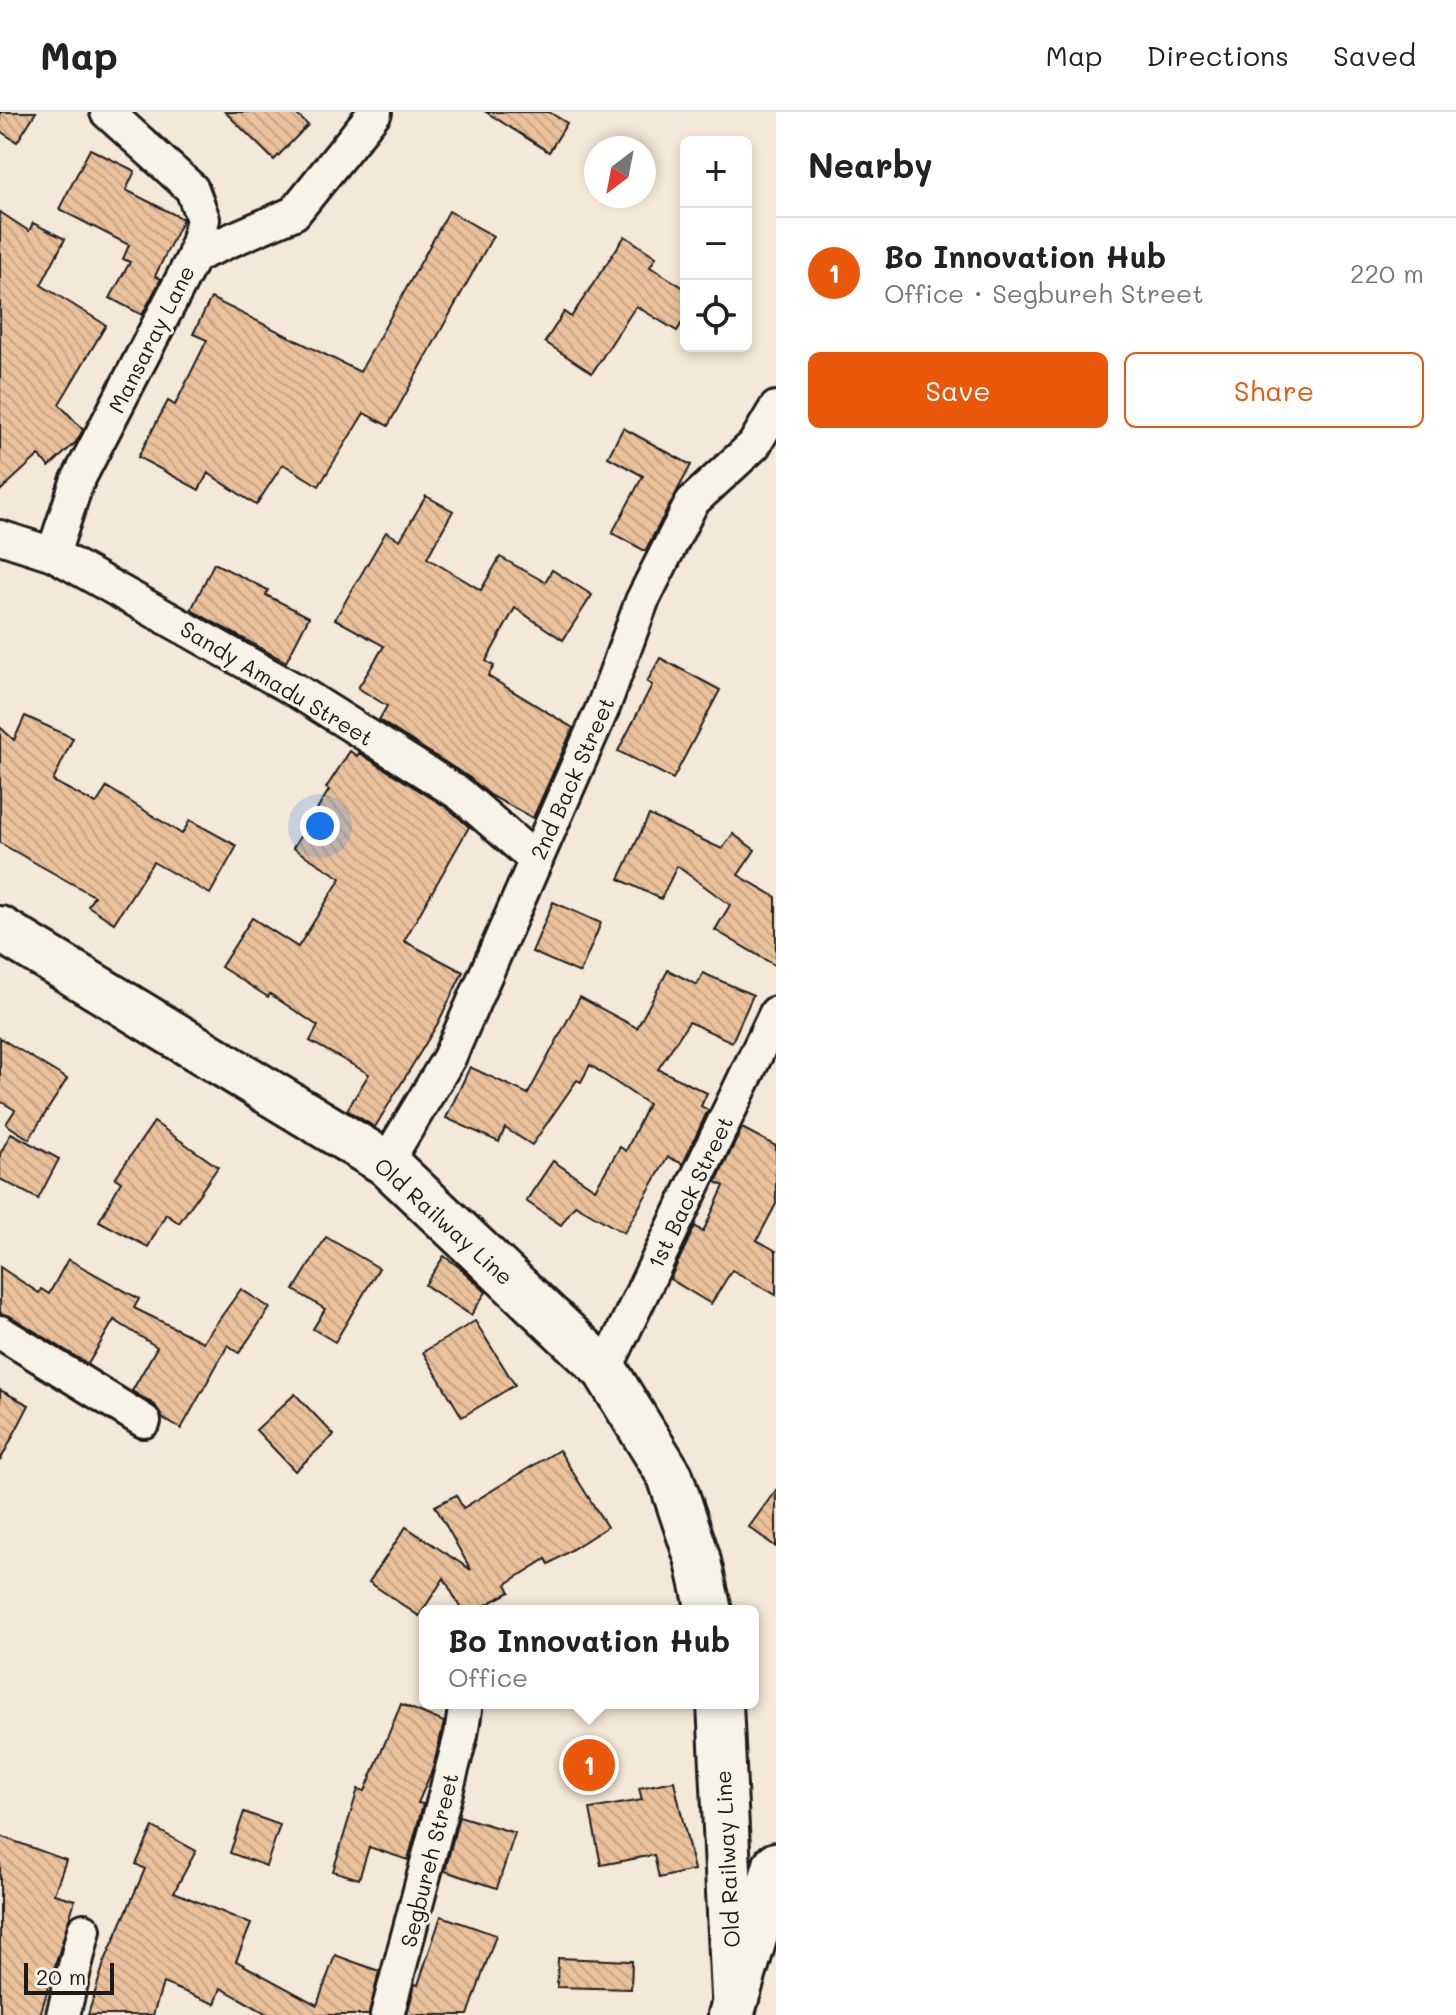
<!DOCTYPE html>
<meta charset="utf-8">
<style>
:root{--surface:#fff;--page:#f6f6f6;--text:#222;--muted:#767676;--line:#e0e0e0;--accent:#ea580c}
body{margin:0;font-family:Mali,sans-serif;background:var(--page);color:var(--text)}
.controls{position:absolute;right:24px;top:24px;display:grid;overflow:hidden;border-radius:12px;box-shadow:0 4px 12px #0003}
.controls button{width:72px;height:72px;display:grid;place-items:center;padding:0;border:0;border-bottom:2px solid var(--line);background:var(--surface);color:var(--text);font:40px sans-serif}
.compass{position:absolute;left:584px;top:24px;width:72px;height:72px;border-radius:50%;background:var(--surface);box-shadow:0 4px 12px #0003;rotate:212deg}
.scale{position:absolute;left:24px;bottom:20px;width:90px;box-sizing:border-box;padding-left:8px;border:4px solid #1c1c1c;border-top:0;font-size:22px;line-height:28px;white-space:nowrap;color:#1c1c1c;-webkit-text-stroke:6px #f7f3e8;paint-order:stroke}
.you{position:absolute;left:320px;top:714px;width:28px;height:28px;margin:-20px;border:6px solid #fff;border-radius:50%;background:#1a73e8;box-shadow:0 0 0 12px #1a73e833}
.badge{display:grid;place-items:center;width:52px;height:52px;border-radius:50%;background:var(--accent);color:#fff;font-size:26px;font-weight:700}
.pin{position:absolute;translate:-50% -50%;border:4px solid #fff;box-shadow:0 2px 8px #0006}
.popup{position:absolute;left:419px;top:1493px;width:340px;height:104px;box-sizing:border-box;display:grid;place-content:center;border-radius:12px;background:var(--surface);filter:drop-shadow(0 2px 6px #0005);font-size:26px;white-space:nowrap;color:var(--muted)}
.popup b{font-size:30px;color:var(--text)}
.popup::after{content:'';position:absolute;left:50%;top:100%;margin-left:-16px;border:16px solid transparent;border-top-color:var(--surface)}
.list{margin:0;padding:0;list-style:none}
h2{display:flex;justify-content:space-between;align-items:center;height:104px;margin:0;padding:0 32px;font-size:34px}
h2 small{font-size:26px;font-weight:400;color:var(--muted)}
.list li{display:grid;grid-template-columns:52px 1fr auto;gap:24px;align-items:center;box-sizing:border-box;height:112px;padding:0 32px;border-top:2px solid var(--line)}
.list b{display:block;font-size:30px;white-space:nowrap}
.list p{margin:0;font-size:26px;white-space:nowrap;color:var(--muted)}
.list em{font-size:26px;font-style:normal;color:var(--muted)}
.actions{display:flex;gap:16px;padding:24px 32px}
.actions a{flex:1;padding:18px 0;border:2px solid var(--accent);border-radius:12px;text-align:center;font-size:28px;color:var(--accent)}
.actions .main{background:var(--accent);color:#fff}
.icon{flex:none;width:44px;height:44px;fill:none;stroke:currentColor;stroke-width:2;stroke-linecap:round;stroke-linejoin:round}
.map{position:relative;flex:none;width:776px;height:1903px;overflow:hidden}
header{display:flex;align-items:center;gap:48px;box-sizing:border-box;height:112px;padding:0 40px;background:var(--surface);border-bottom:2px solid var(--line)}
header strong{font-size:38px}
nav{display:flex;gap:44px;margin-inline-start:auto;font-size:28px}
main{display:flex}
aside{flex:1;background:var(--surface)}
.map>svg:first-child{display:block}
.building{fill:url(#building-back-hatch);stroke:#1c1c1c;stroke-width:2}
.lines{fill:none;stroke-linecap:round;stroke-linejoin:round}
.street-casing{stroke:#1c1c1c;stroke-width:38}
.secondary-casing{stroke:#1c1c1c;stroke-width:50}
.primary-casing{stroke:#1c1c1c;stroke-width:50}
.street{stroke:#f7f3e8;stroke-width:32}
.secondary{stroke:#f7f3e8;stroke-width:44}
.primary{stroke:#f7f3e8;stroke-width:44}
.labels{text-anchor:middle;dominant-baseline:central;stroke-width:6;stroke-linejoin:round;paint-order:stroke}
.street-label{font-size:22px;fill:#1c1c1c;stroke:#f7f3e8}
</style>
<header>
<strong>Map</strong>
<nav><a>Map</a><a>Directions</a><a>Saved</a></nav>
</header>
<main>
<div class="map">
<svg width="776" height="1903" viewBox="0 0 776 1903">
<defs>
<pattern id="building-back-hatch" width="6" height="6" patternUnits="userSpaceOnUse" patternTransform="scale(2)"><rect width="6" height="6" fill="#eac19a"/><path d="M-1 5l2 2M0 0l6 6M5-1l2 2" fill="none" stroke="#c8a584"/></pattern>
</defs>
<rect width="100%" height="100%" fill="#f4e9d8"/>
<filter id="ink" filterUnits="userSpaceOnUse"><feTurbulence type="fractalNoise" baseFrequency=".0125" numOctaves="2"/><feDisplacementMap in="SourceGraphic" scale="16" xChannelSelector="R" yChannelSelector="G"/><feConvolveMatrix kernelMatrix="1 2 1 2 8 2 1 2 1" color-interpolation-filters="sRGB"/></filter>
<g filter="url(#ink)">
<!-- building -->
<g class="building">
<polygon points="0,0 36,0 17,30 0,19"/>
<polygon points="225,0 294,0 308,13 274,48"/>
<polygon points="486,0 549,0 567,11 549,40"/>
<polygon points="90,37 135,59 126,78 183,107 155,164 161,167 142,203 110,186 130,150 123,147 129,133 59,97"/>
<polygon points="449,99 493,124 388,314 364,301 319,374 283,352 256,393 208,361 199,378 138,345 168,289 175,293 207,228 193,222 211,186 360,260"/>
<polygon points="0,100 29,119 33,111 65,127 41,173 106,213 59,292 83,318 76,330 49,355 39,343 0,379"/>
<polygon points="625,124 656,145 650,155 686,177 686,204 677,219 636,194 592,261 545,230 564,200 571,205"/>
<polygon points="623,316 691,353 645,439 612,421 643,364 608,345"/>
<polygon points="426,384 453,399 427,446 481,478 500,445 545,470 552,458 592,483 563,528 515,496 486,549 494,554 488,564 573,616 533,706 490,683 470,666 379,608 387,594 358,576 384,534 335,507 386,420 400,428"/>
<polygon points="214,451 268,478 266,483 309,505 286,550 191,498"/>
<polygon points="660,546 720,578 673,667 618,639 652,573 647,570"/>
<polygon points="25,604 73,626 53,669 96,692 107,675 182,722 190,708 237,734 210,782 153,750 114,811 88,794 94,784 0,731 0,615 14,628"/>
<polygon points="350,639 357,644 359,641 449,697 469,715 404,829 463,860 438,911 375,1015 347,998 369,962 310,929 318,914 270,882 268,885 221,855 252,806 298,835 341,766 293,736 329,678 326,676"/>
<polygon points="649,703 722,737 733,722 755,738 738,763 776,785 776,854 715,818 730,793 677,754 661,787 619,767"/>
<polygon points="553,790 601,811 580,861 532,840"/>
<polygon points="668,858 697,873 703,861 753,883 732,930 689,910 658,957 707,981 701,994 708,998 683,1052 668,1045 624,1121 575,1093 561,1113 526,1089 553,1049 595,1077 620,1035 626,1039 648,992 590,953 581,970 577,968 532,1033 505,1016 499,1030 446,1006 470,955 528,982 580,885 637,916"/>
<polygon points="0,926 67,967 29,1027 6,1012 15,998 0,989"/>
<polygon points="154,1010 218,1055 179,1111 166,1102 148,1135 99,1109 121,1070 115,1066"/>
<polygon points="742,1016 776,1034 776,1092 757,1128 776,1139 776,1183 732,1158 711,1192 670,1167 695,1114 703,1120 724,1074 716,1070"/>
<polygon points="11,1021 59,1047 38,1087 0,1067 0,1042"/>
<polygon points="326,1125 379,1156 335,1230 313,1217 325,1197 294,1178"/>
<polygon points="444,1144 459,1155 486,1180 471,1203 425,1173"/>
<polygon points="68,1147 139,1187 134,1196 203,1230 241,1177 270,1196 239,1241 228,1233 181,1317 162,1306 155,1293 132,1279 157,1235 114,1208 88,1252 10,1204 0,1201 0,1155 39,1181 41,1177 49,1182"/>
<polygon points="475,1209 515,1273 462,1305 423,1240"/>
<polygon points="0,1278 29,1293 0,1349"/>
<polygon points="295,1282 334,1323 295,1359 256,1318"/>
<polygon points="559,1338 607,1415 549,1452 546,1447 506,1472 510,1480 475,1499 462,1499 444,1466 419,1504 369,1470 406,1415 471,1458 435,1394 456,1383 463,1396"/>
<polygon points="776,1378 776,1435 749,1415"/>
<polygon points="401,1592 444,1610 433,1656 418,1691 423,1692 408,1748 369,1735 359,1767 333,1759 358,1677 365,1679"/>
<polygon points="674,1669 694,1758 659,1766 654,1743 601,1753 590,1697 642,1688 639,1676"/>
<polygon points="244,1700 280,1713 266,1754 230,1741"/>
<polygon points="459,1704 515,1721 497,1776 445,1759"/>
<polygon points="153,1715 196,1739 174,1780 251,1812 236,1849 317,1893 335,1843 379,1859 369,1903 269,1903 221,1876 215,1892 163,1871 153,1903 88,1903 104,1851 145,1757 136,1752"/>
<polygon points="0,1724 66,1748 54,1782 75,1788 40,1903 0,1903"/>
<polygon points="441,1804 496,1823 468,1903 407,1903 415,1872 418,1873"/>
<polygon points="558,1846 632,1849 631,1877 557,1875"/>
</g>
<g class="lines">
<!-- street casing -->
<g class="street-casing">
<g id="street">
<polyline points="107,0 192,77 203,107 194,144"/>
<polyline points="0,425 53,442 297,579 460,682 536,748"/>
<polyline points="53,442 77,370 194,144 294,101 375,0"/>
<polyline points="386,1051 449,946 604,593 642,489 692,390 754,333 776,296"/>
<polyline points="0,1220 144,1309"/>
<polyline points="605,1258 776,901"/>
<polyline points="63,1903 84,1818"/>
<polyline points="387,1903 461,1623 466,1591"/>
</g>
</g>
<!-- secondary casing -->
<g class="secondary-casing">
<g id="secondary">
<polyline points="0,817 386,1051 605,1258 670,1364 697,1445 709,1499"/>
<polyline points="720,1591 734,1884"/>
</g>
</g>
<!-- primary casing -->
<g class="primary-casing">
<polyline id="primary" points="731,1903 776,1753"/>
</g>
<!-- street -->
<use href="#street" class="street"/>
<!-- secondary -->
<use href="#secondary" class="secondary"/>
<!-- primary -->
<use href="#primary" class="primary"/>
</g>
</g>
<g class="labels">
<!-- street labels -->
<g class="street-label">
<text transform="translate(151 227) rotate(-63)">Mansaray Lane</text>
<text transform="translate(277 571) rotate(31)">Sandy Amadu Street</text>
<text transform="translate(572 666) rotate(-66)">2nd Back Street</text>
<text transform="translate(690 1080) rotate(-64)">1st Back Street</text>
<text transform="translate(444 1109) rotate(42)">Old Railway Line</text>
<text transform="translate(727 1747) rotate(-93)">Old Railway Line</text>
<text transform="translate(429 1748) rotate(-76)">Segbureh Street</text>
</g>
</g>
</svg>
<div class="controls">
<button>+</button>
<button>−</button>
<button><svg class="icon" aria-label="locate" viewBox="0 0 24 24"><circle cx="12" cy="12" r="6"/><path d="M12 2v4M12 18v4M2 12h4M18 12h4"/></svg></button>
</div>
<svg class="compass" viewBox="-18 -18 36 36"><path d="M0-13l5 13h-10z" fill="#e53935"/><path d="M0 13l5-13h-10z" fill="#767676"/></svg>
<div class="scale">20 m</div>
<div class="you"></div>
<div class="pin badge" style="left:589px;top:1653px">1</div>
<div class="popup"><b>Bo Innovation Hub</b>Office</div>
</div>
<aside>
<h2>Nearby<small></small></h2>
<ul class="list">
<li><span class="badge">1</span><div><b>Bo Innovation Hub</b><p>Office · Segbureh Street</p></div><em>220 m</em></li>
</ul>
<div class="actions"><a class="main">Save</a><a>Share</a></div>
</aside>
</main>
